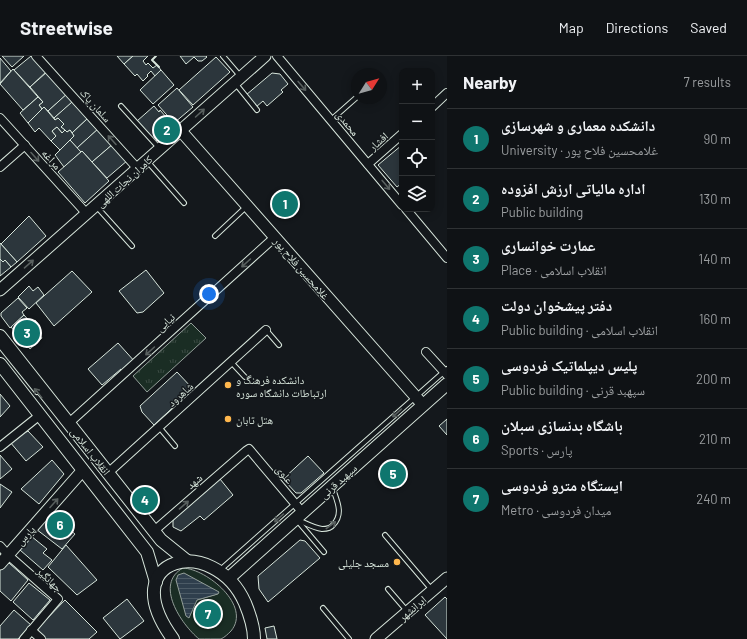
<!DOCTYPE html>
<meta charset="utf-8">
<style>
:root{--surface:#0f1215;--page:#181b1e;--text:#f1f3f6;--muted:#9b9ea0;--line:#2f3234;--accent:#0f766e}
body{margin:0;font-family:Barlow,"Noto Naskh Arabic",sans-serif;background:var(--page);color:var(--text)}
.controls{position:absolute;right:12px;top:12px;display:grid;overflow:hidden;border-radius:8px;box-shadow:0 2px 10px #0003}
.controls button{width:36px;height:36px;display:grid;place-items:center;padding:0;border:0;border-bottom:1px solid var(--line);background:var(--surface);color:var(--text);font:20px sans-serif}
.compass{position:absolute;left:351px;top:12px;width:36px;height:36px;border-radius:50%;background:var(--surface);box-shadow:0 2px 10px #0003;rotate:53deg}
.you{position:absolute;left:209px;top:238px;width:14px;height:14px;margin:-10px;border:3px solid #fff;border-radius:50%;background:#1a73e8;box-shadow:0 0 0 6px #1a73e833}
.badge{display:grid;place-items:center;width:26px;height:26px;border-radius:50%;background:var(--accent);color:#fff;font-size:13px;font-weight:700}
.pin{position:absolute;translate:-50% -50%;border:2px solid #fff;box-shadow:0 1px 4px #0006}
.list{margin:0;padding:0;list-style:none}
h2{display:flex;justify-content:space-between;align-items:center;height:52px;margin:0;padding:0 16px;font-size:17px}
h2 small{font-size:13px;font-weight:400;color:var(--muted)}
.list li{display:grid;grid-template-columns:26px 1fr auto;gap:12px;align-items:center;box-sizing:border-box;height:60px;padding:0 16px;border-top:1px solid var(--line)}
.list b{display:block;font-size:15px;white-space:nowrap}
.list p{margin:0;font-size:13px;white-space:nowrap;color:var(--muted)}
.list em{font-size:13px;font-style:normal;color:var(--muted)}
.icon{flex:none;width:22px;height:22px;fill:none;stroke:currentColor;stroke-width:2;stroke-linecap:round;stroke-linejoin:round}
.map{position:relative;flex:none;width:447px;height:583px;overflow:hidden}
header{display:flex;align-items:center;gap:24px;box-sizing:border-box;height:56px;padding:0 20px;background:var(--surface);border-bottom:1px solid var(--line)}
header strong{font-size:19px}
nav{display:flex;gap:22px;margin-inline-start:auto;font-size:14px}
main{display:flex}
aside{flex:1;background:var(--surface)}
.map>svg:first-child{display:block}
.grass{fill:#1a2d24;stroke:#939e99;fill-rule:evenodd}
.park{fill:url(#park-tufts);stroke:#939e99}
.water{fill:url(#water-rules);stroke:#939e99}
.building{fill:#2c363c;stroke:#d8e6dc}
.lines{fill:none;stroke-linecap:round;stroke-linejoin:round}
.lane-casing{stroke:#d8e6dc;stroke-width:6}
.street-casing{stroke:#d8e6dc;stroke-width:10}
.secondary-casing{stroke:#d8e6dc;stroke-width:13}
.primary-casing{stroke:#d8e6dc;stroke-width:14}
.lane{stroke:#14181c;stroke-width:4}
.street{stroke:#14181c;stroke-width:8}
.secondary{stroke:#14181c;stroke-width:11}
.primary{stroke:#14181c;stroke-width:12}
.wall{stroke:#d8e6dc;stroke-width:2}
.oneway{stroke:#59605f}
.poi-dot{fill:#ffb74d;stroke:#14181c;stroke-width:1.5}
.labels{text-anchor:middle;dominant-baseline:central;stroke-width:3;stroke-linejoin:round;paint-order:stroke}
.street-label{font-size:11px;fill:#d8e6dc;stroke:#14181c}
.poi-label{font-size:11px;fill:#d8e6dc;stroke:#14181c;text-anchor:start}
</style>
<header>
<strong>Streetwise</strong>
<nav><a>Map</a><a>Directions</a><a>Saved</a></nav>
</header>
<main>
<div class="map">
<svg width="447" height="583" viewBox="0 0 447 583">
<defs>
<pattern id="park-tufts" width="24" height="20" patternUnits="userSpaceOnUse"><rect width="24" height="20" fill="#1a2d24"/><path d="M3 7l-1-3M5 7V3M7 7l1-3M15 17l-1-3M17 17v-4M19 17l1-3" fill="none" stroke="#3b4b43"/></pattern>
<pattern id="water-rules" width="6" height="5" patternUnits="userSpaceOnUse"><rect width="6" height="5" fill="#2f3f4d"/><path d="M0 2.5h6" fill="none" stroke="#4c5b66"/></pattern>
</defs>
<rect width="100%" height="100%" fill="#14181c"/>
<!-- grass -->
<path class="grass" d="M183,512C207,513 252,550 231,575C228,578 225,581 221,583C215,583 206,583 199,583C181,568 154,528 183,512ZM176,525L217,538L197,544Z"/>
<!-- park -->
<polygon class="park" points="191,267 206,282 147,336 133,320"/>
<!-- water -->
<polygon class="water" points="184,517 219,536 218,538 197,544 189,562 186,560 176,524 178,519"/>
<!-- building -->
<g class="building">
<polygon points="2,0 24,0 12,11"/>
<polygon points="31,0 47,15 30,31 14,14"/>
<polygon points="117,0 133,0 124,8"/>
<polygon points="133,0 148,0 143,5 146,9 148,7 153,12 157,9 161,14 155,20 151,15 147,19 148,20 143,25 137,18 135,20 124,8"/>
<polygon points="180,0 206,0 207,1 202,5 198,5 194,1 186,8"/>
<polygon points="216,1 230,16 193,49 179,34"/>
<polygon points="0,2 11,15 0,27"/>
<polygon points="13,13 38,41 23,54 0,28"/>
<polygon points="161,14 174,29 153,48 140,34"/>
<polygon points="47,16 66,39 48,55 44,51 42,53 39,49 43,46 30,31"/>
<polygon points="272,17 280,18 288,28 281,34 283,36 267,50 263,45 256,51 246,39"/>
<polygon points="177,32 193,51 174,67 158,49"/>
<polygon points="69,36 75,44 54,62 48,55"/>
<polygon points="38,41 43,46 39,49 42,53 28,67 20,57"/>
<polygon points="72,46 79,54 81,52 87,59 85,60 87,63 72,77 70,74 67,76 61,71 64,68 58,62 55,64 54,62"/>
<polygon points="154,50 159,56 160,54 173,69 156,85 137,65"/>
<polygon points="44,51 55,64 58,62 64,68 61,71 65,74 62,77 57,71 52,75 56,80 51,85 39,72 35,76 28,67"/>
<polygon points="87,63 97,74 77,92 70,84 74,80 72,77"/>
<polygon points="57,71 62,77 65,74 67,76 70,74 74,80 60,94 51,85 56,80 52,75"/>
<polygon points="99,72 113,88 92,106 82,95 81,96 77,92"/>
<polygon points="70,84 81,96 64,111 55,99"/>
<polygon points="113,88 128,104 107,122 92,106"/>
<polygon points="402,89 402,127 397,131 378,109"/>
<polygon points="82,95 109,125 85,147 58,116"/>
<polygon points="29,160 46,180 17,206 1,188"/>
<polygon points="0,187 17,206 11,211 5,204 3,206 0,203"/>
<polygon points="0,203 3,206 5,204 11,211 0,220"/>
<polygon points="146,214 164,237 143,256 137,257 119,235"/>
<polygon points="72,215 92,236 54,270 36,247"/>
<polygon points="29,230 33,235 38,231 44,239 29,253 18,241"/>
<polygon points="18,242 27,252 22,256 24,259 10,272 1,260 1,257"/>
<polygon points="24,259 31,267 35,264 40,270 36,274 42,282 30,293 11,271"/>
<polygon points="118,287 136,307 124,317 121,313 102,329 88,313"/>
<polygon points="177,316 193,333 154,369 142,356 140,350"/>
<polygon points="0,338 10,350 0,361"/>
<polygon points="447,363 447,379 439,370"/>
<polygon points="25,374 26,376 28,375 43,391 26,405 10,386"/>
<polygon points="0,399 12,413 0,423"/>
<polygon points="308,400 324,417 301,437 296,437 283,423"/>
<polygon points="52,404 64,418 39,448 21,433"/>
<polygon points="220,423 233,439 204,464 200,460 181,475 173,471 173,464"/>
<polygon points="0,428 12,436 0,452"/>
<polygon points="50,457 75,478 62,493 36,473"/>
<polygon points="31,480 47,493 43,497 52,504 43,514 20,494"/>
<polygon points="300,484 305,485 320,502 268,546 259,533 258,520"/>
<polygon points="66,489 97,524 77,539 48,511"/>
<polygon points="9,507 28,524 11,545 0,535 0,514 6,508"/>
<polygon points="29,527 50,544 33,564 13,546"/>
<polygon points="445,541 447,543 447,583 425,559"/>
<polygon points="127,543 144,565 120,583 103,562"/>
<polygon points="65,544 97,576 89,583 45,583 36,574"/>
<polygon points="14,554 31,569 18,583 0,583 0,570"/>
<polygon points="274,570 277,583 267,583 265,572"/>
</g>
<g class="lines">
<!-- lane casing -->
<g class="lane-casing">
<g id="lane">
<polyline points="223,0 241,21"/>
<polyline points="235,27 257,54"/>
<polyline points="121,50 160,93"/>
<polyline points="331,64 357,41"/>
<polyline points="147,105 184,147"/>
<polyline points="96,150 132,190"/>
<polyline points="215,180 247,150"/>
<polyline points="266,274 279,289"/>
<polyline points="0,290 37,336"/>
<polyline points="231,306 245,321"/>
<polyline points="159,371 175,390"/>
<polyline points="296,463 324,496"/>
<path d="M298,464C305,467 314,472 322,473C326,473 331,472 333,469C344,458 337,445 333,433"/>
<polyline points="385,479 432,534"/>
<polyline points="219,515 447,313"/>
<polyline points="388,533 407,555"/>
<polyline points="323,552 349,583"/>
</g>
</g>
<!-- street casing -->
<g class="street-casing">
<g id="street">
<polyline points="36,0 138,113"/>
<polyline points="277,0 402,149"/>
<polyline points="432,51 447,37"/>
<polyline points="0,62 87,158"/>
<polyline points="368,108 402,78"/>
<polyline points="0,111 25,89"/>
<polyline points="406,153 447,202"/>
<polyline points="426,296 447,319"/>
<polyline points="69,367 275,181"/>
<polyline points="0,391 40,359"/>
<polyline points="108,417 266,274"/>
<polyline points="154,475 246,395 249,393 303,457"/>
<polyline points="0,490 8,499 58,543 24,583"/>
<polyline points="31,574 41,583"/>
</g>
</g>
<!-- secondary casing -->
<g class="secondary-casing">
<g id="secondary">
<polyline points="181,75 423,349"/>
<polyline points="0,234 265,0"/>
<polyline points="0,508 83,414"/>
<polyline points="376,583 447,522"/>
</g>
</g>
<!-- primary casing -->
<g class="primary-casing">
<g id="primary">
<polyline points="0,280 161,484 187,505"/>
<polyline points="0,308 147,496 156,526"/>
<polyline points="229,522 447,328"/>
<path d="M173,583C112,500 214,477 245,547C250,559 254,571 254,583"/>
</g>
</g>
<!-- lane -->
<use href="#lane" class="lane"/>
<!-- street -->
<use href="#street" class="street"/>
<!-- secondary -->
<use href="#secondary" class="secondary"/>
<!-- primary -->
<use href="#primary" class="primary"/>
<!-- wall -->
<polyline class="wall" points="156,0 152,4 159,11"/>
</g>
<!-- one-way arrows -->
<defs><path id="oneway-shaft" d="M-6 0H5M1.5-3L5.5 0L1.5 3" fill="none" stroke-width="1.6" stroke-linecap="round" stroke-linejoin="round"/></defs>
<g class="oneway">
<use href="#oneway-shaft" transform="translate(302 30) rotate(50)"/>
<use href="#oneway-shaft" transform="translate(200 57) rotate(-42)"/>
<use href="#oneway-shaft" transform="translate(112 84) rotate(-132)"/>
<use href="#oneway-shaft" transform="translate(35 101) rotate(48)"/>
<use href="#oneway-shaft" transform="translate(386 129) rotate(50)"/>
<use href="#oneway-shaft" transform="translate(246 207) rotate(138)"/>
<use href="#oneway-shaft" transform="translate(29 208) rotate(-41)"/>
<use href="#oneway-shaft" transform="translate(150 295) rotate(138)"/>
<use href="#oneway-shaft" transform="translate(38 337) rotate(-129)"/>
<use href="#oneway-shaft" transform="translate(397 357) rotate(138)"/>
<use href="#oneway-shaft" transform="translate(54 447) rotate(-48)"/>
<use href="#oneway-shaft" transform="translate(184 449) rotate(-41)"/>
<use href="#oneway-shaft" transform="translate(279 462) rotate(138)"/>
<use href="#oneway-shaft" transform="translate(331 469) rotate(-37)"/>
</g>
<!-- markers -->
<g class="poi-dot">
<circle cx="228" cy="329" r="4"/>
<circle cx="228" cy="363" r="4"/>
<circle cx="397" cy="506" r="4"/>
</g>
<g class="labels">
<!-- street labels -->
<g class="street-label">
<text transform="translate(96 49) rotate(48)">سلمان پاک</text>
<text transform="translate(348 67) rotate(50)">محمدی</text>
<text transform="translate(378 85) rotate(-42)">افشار</text>
<text transform="translate(52 103) rotate(48)">مراغه</text>
<text transform="translate(124 125) rotate(-42)">کامران نجات اللهی</text>
<text transform="translate(302 212) rotate(49)">غلامحسین فلاح‌ پور</text>
<text transform="translate(165 266) rotate(-42)">نیایی</text>
<text transform="translate(180 338) rotate(-42)">شاهرود</text>
<text transform="translate(91 395) rotate(52)">انقلاب اسلامی</text>
<text transform="translate(285 418) rotate(50)">علوی</text>
<text transform="translate(194 425) rotate(-41)">شهد</text>
<text transform="translate(338 425) rotate(-42)">سپهبد قرنی</text>
<text transform="translate(25 479) rotate(-48)">پارس</text>
<text transform="translate(50 523) rotate(44)">جهانگیر</text>
<text transform="translate(412 552) rotate(-41)">ایرانشهر</text>
</g>
<!-- poi labels -->
<g class="poi-label">
<text x="236" y="323">دانشکده فرهنگ و<tspan x="236" dy="13">ارتباطات دانشگاه سوره</tspan></text>
<text x="236" y="363">هتل تابان</text>
<text x="389" y="506" text-anchor="end">مسجد جلیلی</text>
</g>
</g>
</svg>
<div class="controls">
<button>+</button>
<button>−</button>
<button><svg class="icon" aria-label="locate" viewBox="0 0 24 24"><circle cx="12" cy="12" r="6"/><path d="M12 2v4M12 18v4M2 12h4M18 12h4"/></svg></button>
<button><svg class="icon" aria-label="layers" viewBox="0 0 24 24"><path d="M12 4l9 5-9 5-9-5zM3 14l9 5 9-5"/></svg></button>
</div>
<svg class="compass" viewBox="-18 -18 36 36"><path d="M0-13l5 13h-10z" fill="#e53935"/><path d="M0 13l5-13h-10z" fill="#9b9ea0"/></svg>
<div class="you"></div>
<div class="pin badge" style="left:285px;top:148px">1</div>
<div class="pin badge" style="left:167px;top:74px">2</div>
<div class="pin badge" style="left:27px;top:277px">3</div>
<div class="pin badge" style="left:145px;top:444px">4</div>
<div class="pin badge" style="left:393px;top:418px">5</div>
<div class="pin badge" style="left:60px;top:469px">6</div>
<div class="pin badge" style="left:208px;top:558px">7</div>
</div>
<aside>
<h2>Nearby<small>7 results</small></h2>
<ul class="list">
<li><span class="badge">1</span><div><b>دانشکده معماری و شهرسازی</b><p>University · غلامحسین فلاح‌ پور</p></div><em>90 m</em></li>
<li><span class="badge">2</span><div><b>اداره مالیاتی ارزش افزوده</b><p>Public building</p></div><em>130 m</em></li>
<li><span class="badge">3</span><div><b>عمارت خوانساری</b><p>Place · انقلاب اسلامی</p></div><em>140 m</em></li>
<li><span class="badge">4</span><div><b>دفتر پیشخوان دولت</b><p>Public building · انقلاب اسلامی</p></div><em>160 m</em></li>
<li><span class="badge">5</span><div><b>پلیس دیپلماتیک فردوسی</b><p>Public building · سپهبد قرنی</p></div><em>200 m</em></li>
<li><span class="badge">6</span><div><b>باشگاه بدنسازی سبلان</b><p>Sports · پارس</p></div><em>210 m</em></li>
<li><span class="badge">7</span><div><b>ایستگاه مترو فردوسی</b><p>Metro · میدان فردوسی</p></div><em>240 m</em></li>
</ul>
</aside>
</main>
